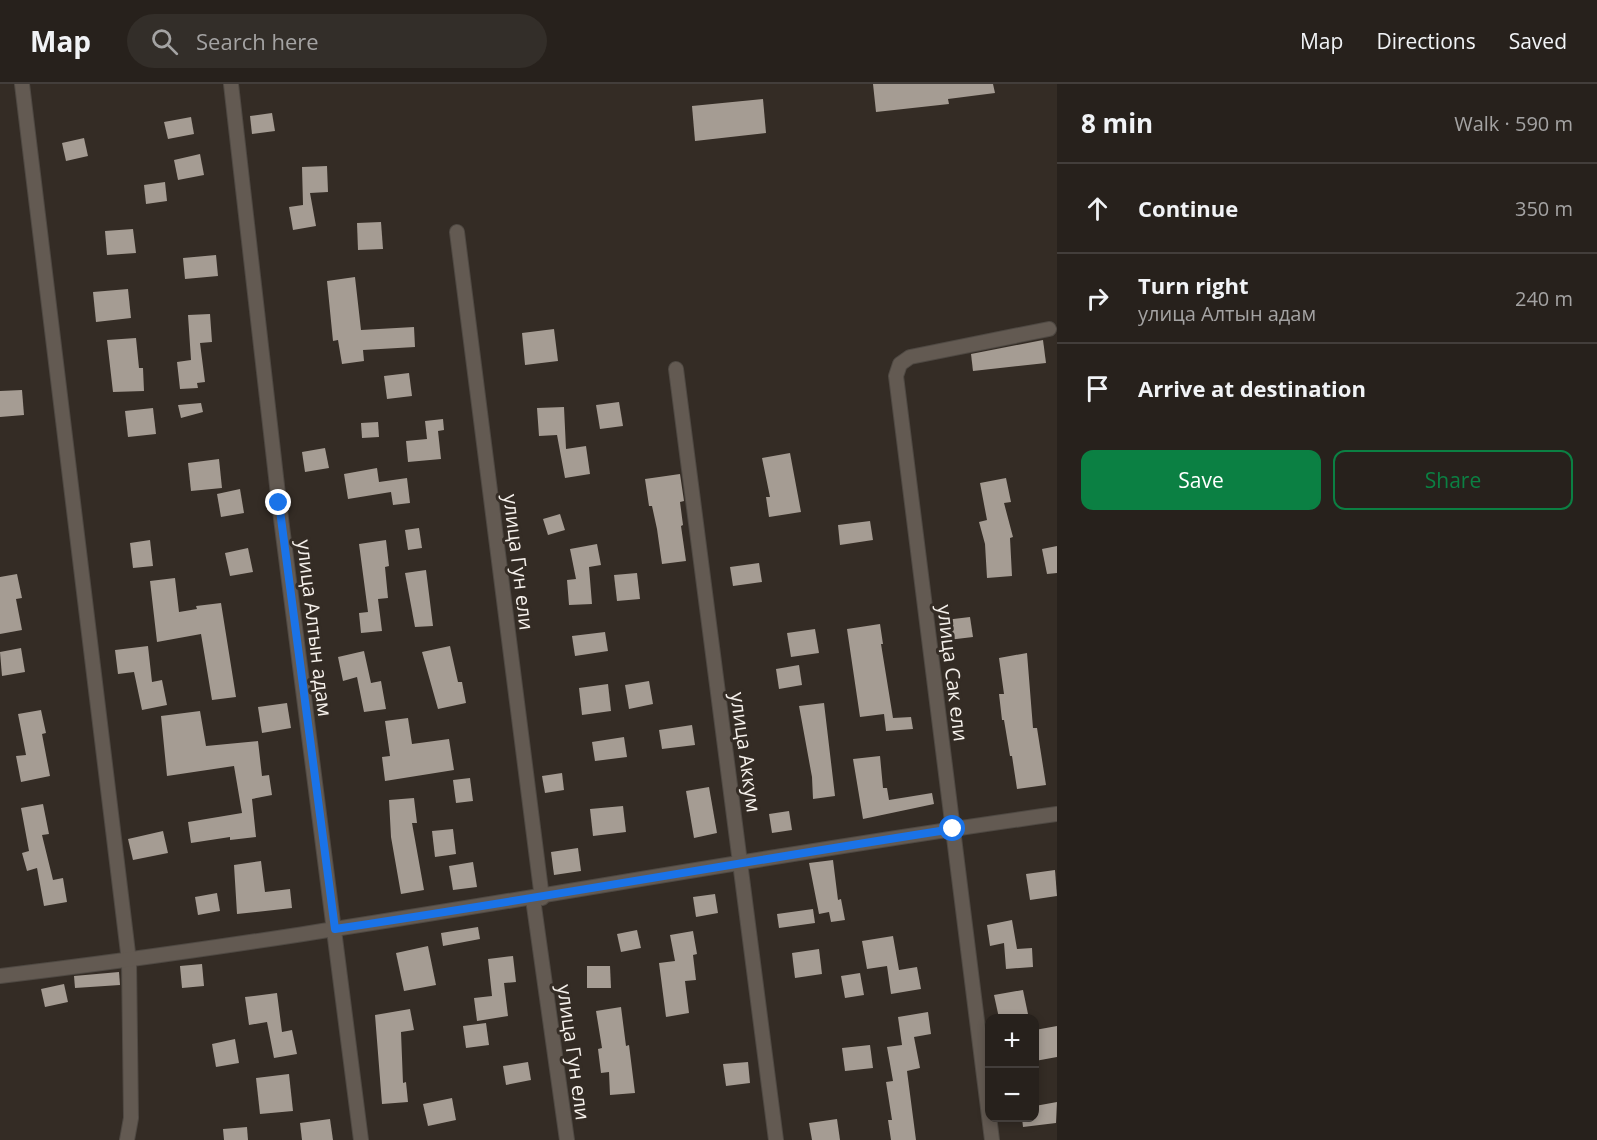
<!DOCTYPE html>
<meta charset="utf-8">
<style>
:root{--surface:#27211c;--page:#332e29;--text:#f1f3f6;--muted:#a4a3a3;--line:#433e3b;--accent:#0b8043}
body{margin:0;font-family:"Open Sans",sans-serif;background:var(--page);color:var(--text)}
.controls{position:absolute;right:18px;bottom:18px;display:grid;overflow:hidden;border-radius:12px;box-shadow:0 3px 9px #0003}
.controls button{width:54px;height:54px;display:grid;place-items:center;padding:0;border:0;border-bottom:2px solid var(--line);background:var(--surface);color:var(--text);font:30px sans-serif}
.stop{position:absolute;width:18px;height:18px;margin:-14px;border:4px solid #1a73e8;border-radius:50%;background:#fff}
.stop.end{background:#1a73e8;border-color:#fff;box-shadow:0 2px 6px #0008}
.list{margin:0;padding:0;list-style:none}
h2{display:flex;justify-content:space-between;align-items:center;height:78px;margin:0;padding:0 24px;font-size:26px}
h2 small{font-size:20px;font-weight:400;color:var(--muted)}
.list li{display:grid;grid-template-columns:39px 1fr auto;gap:18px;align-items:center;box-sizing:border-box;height:90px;padding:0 24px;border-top:2px solid var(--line)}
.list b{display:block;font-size:22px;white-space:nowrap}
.list p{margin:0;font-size:20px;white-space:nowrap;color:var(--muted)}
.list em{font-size:20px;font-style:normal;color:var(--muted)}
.actions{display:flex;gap:12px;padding:18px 24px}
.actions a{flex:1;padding:14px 0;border:2px solid var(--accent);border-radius:12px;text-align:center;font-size:21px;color:var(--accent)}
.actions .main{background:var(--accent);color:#fff}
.icon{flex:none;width:33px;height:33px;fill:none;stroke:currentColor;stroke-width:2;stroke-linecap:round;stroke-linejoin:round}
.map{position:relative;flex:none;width:1057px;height:1056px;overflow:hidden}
header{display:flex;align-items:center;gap:36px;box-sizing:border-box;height:84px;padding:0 30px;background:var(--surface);border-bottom:2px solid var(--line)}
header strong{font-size:28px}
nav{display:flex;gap:33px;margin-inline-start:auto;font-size:21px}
.search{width:420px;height:54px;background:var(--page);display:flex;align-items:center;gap:15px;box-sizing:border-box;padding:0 21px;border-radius:33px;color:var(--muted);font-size:22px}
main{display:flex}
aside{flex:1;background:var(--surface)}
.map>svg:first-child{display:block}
.building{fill:#a59c93}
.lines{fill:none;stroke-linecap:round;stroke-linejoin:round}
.minor-casing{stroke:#4f4943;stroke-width:16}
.minor{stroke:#635a52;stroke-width:14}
.route{stroke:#1a73e8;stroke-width:8}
.labels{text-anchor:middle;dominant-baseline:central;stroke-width:6;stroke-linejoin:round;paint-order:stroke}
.street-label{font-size:20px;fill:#f5f0eb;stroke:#342c25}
</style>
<header>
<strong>Map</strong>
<div class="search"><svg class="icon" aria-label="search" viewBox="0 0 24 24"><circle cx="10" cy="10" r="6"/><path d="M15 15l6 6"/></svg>Search here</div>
<nav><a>Map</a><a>Directions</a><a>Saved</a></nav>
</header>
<main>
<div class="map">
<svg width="1057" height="1056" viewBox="0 0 1057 1056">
<rect width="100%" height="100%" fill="#342c25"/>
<!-- building -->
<g class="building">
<polygon points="873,0 993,0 995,9 948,15 949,20 876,28"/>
<polygon points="763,15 766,49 695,57 692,22"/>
<polygon points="272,29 275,47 252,50 250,32"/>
<polygon points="191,33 194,50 168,55 164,38"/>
<polygon points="84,54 88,72 66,77 62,59"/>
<polygon points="200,70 204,91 178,96 174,76"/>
<polygon points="327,82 328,108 310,109 316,142 293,146 289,123 303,121 302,83"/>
<polygon points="165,98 167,117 146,120 144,101"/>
<polygon points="381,138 383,165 358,166 357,139"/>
<polygon points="133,145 136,169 107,171 105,147"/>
<polygon points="216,171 218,192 185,195 183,174"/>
<polygon points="355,193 361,246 414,243 415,263 363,266 364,277 342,280 338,256 333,257 327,197"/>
<polygon points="128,205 131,234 96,238 93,208"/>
<polygon points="210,230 212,258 200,259 205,298 197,299 198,304 180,305 177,278 191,276 188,231"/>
<polygon points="554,245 558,277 525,281 522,249"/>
<polygon points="136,254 139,284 143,284 144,307 113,308 107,256"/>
<polygon points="1043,256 1046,279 973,287 971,270"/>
<polygon points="409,289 412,312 387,315 384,292"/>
<polygon points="22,306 24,331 0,333 0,307"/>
<polygon points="619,318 623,342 600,345 596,321"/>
<polygon points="201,319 203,328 181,334 178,321"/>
<polygon points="564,323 566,365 586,362 590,390 565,394 557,351 539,352 537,324"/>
<polygon points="153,324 156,350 128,353 125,327"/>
<polygon points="443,335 444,346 438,347 441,375 408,378 406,357 427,355 425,337"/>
<polygon points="378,338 379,353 362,354 361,339"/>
<polygon points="325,364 329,384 305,388 302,368"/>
<polygon points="790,369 801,428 769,433 766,413 770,413 762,374"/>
<polygon points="219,375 222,404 191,407 188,379"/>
<polygon points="377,384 379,398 407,394 410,419 393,421 391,408 348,415 344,390"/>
<polygon points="680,390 684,417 680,418 683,441 681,442 686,477 662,480 657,445 652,422 649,422 645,395"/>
<polygon points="1006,394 1011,418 1004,419 1013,453 1010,454 1012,492 987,494 985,460 979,438 987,436 980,399"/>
<polygon points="240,405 244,429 221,433 217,410"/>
<polygon points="560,430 565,446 548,451 543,435"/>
<polygon points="870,437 873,456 840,461 838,441"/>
<polygon points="419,444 422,464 408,466 405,446"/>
<polygon points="150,456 153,482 133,484 130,459"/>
<polygon points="386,456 389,482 385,483 388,514 378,515 382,547 361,549 359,529 368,528 359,460"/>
<polygon points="597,460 601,481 589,483 592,520 569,521 567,496 576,495 570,465"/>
<polygon points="1057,462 1057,489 1047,490 1042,465"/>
<polygon points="248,464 253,488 230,492 225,469"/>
<polygon points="759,479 762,498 733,502 730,483"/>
<polygon points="426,486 433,542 415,543 405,489"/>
<polygon points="637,489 640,515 617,517 614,491"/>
<polygon points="17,490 22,514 16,515 22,546 0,550 0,493"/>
<polygon points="175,494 179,528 197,525 196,522 221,519 236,613 212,616 201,550 157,558 150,497"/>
<polygon points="970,533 973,553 948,556 945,536"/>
<polygon points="880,540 883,560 881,560 893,634 911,633 913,645 886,647 884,630 860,633 847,545"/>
<polygon points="815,545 819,569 791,573 787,549"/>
<polygon points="605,548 608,567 575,572 572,552"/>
<polygon points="148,562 152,598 162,596 167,621 142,626 134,588 118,590 115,566"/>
<polygon points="450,562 458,598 462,598 466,619 438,625 422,568"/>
<polygon points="21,564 25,588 2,592 0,568"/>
<polygon points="364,567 371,599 381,597 386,625 364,628 357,593 343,597 338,573"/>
<polygon points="1027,569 1033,644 1037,644 1046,701 1017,705 1012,672 1010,672 1004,636 1002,636 999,610 1004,610 999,574"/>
<polygon points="799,581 802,601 779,605 776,585"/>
<polygon points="649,597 653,620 629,625 625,601"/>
<polygon points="608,600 611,627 582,631 579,604"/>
<polygon points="287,619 291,644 262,649 258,623"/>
<polygon points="824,619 835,712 813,715 812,693 799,622"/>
<polygon points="41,626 46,649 42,650 50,692 21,698 16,672 26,671 18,630"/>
<polygon points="200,627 206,662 258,657 262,692 269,691 272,711 252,715 256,753 230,756 230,753 191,759 188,738 242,729 234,682 167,692 161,632"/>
<polygon points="408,634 412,660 449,655 454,686 385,697 382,673 390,672 385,637"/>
<polygon points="692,641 695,661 662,665 659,646"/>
<polygon points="624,653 627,673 595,677 592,658"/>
<polygon points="880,672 883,704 887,704 889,716 932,709 934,720 863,735 853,675"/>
<polygon points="562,689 564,706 545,709 542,692"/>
<polygon points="470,694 473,717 456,719 453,696"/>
<polygon points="709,703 717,749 694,754 686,707"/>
<polygon points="414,714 417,739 412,739 424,806 401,810 391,753 389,716"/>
<polygon points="43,720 49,750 42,751 53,796 63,794 67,818 44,822 37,784 27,787 22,769 29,767 21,724"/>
<polygon points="623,722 626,748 593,752 590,725"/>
<polygon points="789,727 792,746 772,749 769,730"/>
<polygon points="453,745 456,770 435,773 432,747"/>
<polygon points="163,747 168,769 133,776 128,755"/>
<polygon points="578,764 581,787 554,791 551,768"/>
<polygon points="833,776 838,816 841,815 845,836 831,838 829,828 819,830 809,779"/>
<polygon points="261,777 265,808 290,805 292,824 237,830 234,781"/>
<polygon points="473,778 477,803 453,806 449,782"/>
<polygon points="1055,786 1057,812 1030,816 1026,790"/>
<polygon points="217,809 220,827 198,831 195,813"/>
<polygon points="715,810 718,829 696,833 693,813"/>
<polygon points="813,825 815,839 779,844 777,830"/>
<polygon points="1012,836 1017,865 1032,864 1033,883 1006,885 1004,859 990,862 987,841"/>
<polygon points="478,843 480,855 443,862 441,849"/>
<polygon points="637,846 641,864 621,868 617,850"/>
<polygon points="693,847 697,870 693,871 696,896 685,897 689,929 666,933 659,879 675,877 670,851"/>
<polygon points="893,852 899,886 917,883 921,905 891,910 887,882 867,885 862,857"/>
<polygon points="428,862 436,901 404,907 396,869"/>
<polygon points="819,865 822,890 795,894 792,869"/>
<polygon points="513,872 516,898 504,899 508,932 477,937 474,914 492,912 488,875"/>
<polygon points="202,880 204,902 182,904 180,882"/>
<polygon points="587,882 610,882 611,904 587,904"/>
<polygon points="119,888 120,901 75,904 74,892"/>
<polygon points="860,889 864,911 845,914 841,892"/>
<polygon points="64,900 68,918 45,923 41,905"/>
<polygon points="1023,906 1028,930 999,934 994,911"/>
<polygon points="277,909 282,948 292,946 297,970 274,974 267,938 249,941 245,913"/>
<polygon points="621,923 626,962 629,961 635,1009 610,1011 609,988 601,989 598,965 602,964 596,927"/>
<polygon points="410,925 414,946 401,948 403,999 406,998 408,1018 382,1020 375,931"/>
<polygon points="928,928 931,950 914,953 920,984 907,987 916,1056 891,1056 888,1036 892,1036 886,998 893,997 887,963 902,961 898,933"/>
<polygon points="486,939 489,961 466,964 463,942"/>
<polygon points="1057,942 1057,973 1035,977 1035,946"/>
<polygon points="235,955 239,979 216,983 212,960"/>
<polygon points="870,961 873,984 845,987 842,964"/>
<polygon points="528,978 531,996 506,1001 503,982"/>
<polygon points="748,978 750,999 726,1002 723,980"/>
<polygon points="289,990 293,1027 260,1030 256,994"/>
<polygon points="452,1014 456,1036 428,1042 423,1020"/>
<polygon points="1057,1018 1056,1039 1023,1043 1022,1034 1035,1034 1035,1022"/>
<polygon points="330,1035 333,1056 302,1056 300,1039"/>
<polygon points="837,1035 840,1056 812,1056 809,1039"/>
<polygon points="247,1043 248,1056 224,1056 223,1045"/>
</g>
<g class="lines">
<!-- minor casing -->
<g class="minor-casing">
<g id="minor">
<polyline points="22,0 129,877 131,1034 127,1056"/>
<polyline points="231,0 279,419 361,1056"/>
<polyline points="457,148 542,814"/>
<polyline points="676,285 776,1056"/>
<polyline points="533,815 567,1056"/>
<path d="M0,892C354,850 704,779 1057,730"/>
<polyline points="992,1056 896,292 900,280 910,273 1049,245"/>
</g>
</g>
<!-- minor -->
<use href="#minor" class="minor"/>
</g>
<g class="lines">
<!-- route -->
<path class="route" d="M279,419L335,845C542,814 747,777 953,745"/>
</g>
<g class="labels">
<!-- street labels -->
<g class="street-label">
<text transform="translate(519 478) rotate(83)">улица Гун ели</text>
<text transform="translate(315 544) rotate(83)">улица Алтын адам</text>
<text transform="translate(953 589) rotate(83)">улица Сак ели</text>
<text transform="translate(746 668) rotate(82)">улица Аккум</text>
<text transform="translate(574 968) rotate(82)">улица Гун ели</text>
</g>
</g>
</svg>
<div class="controls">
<button>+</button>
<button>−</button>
</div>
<div class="stop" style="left:953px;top:745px"></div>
<div class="stop end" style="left:279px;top:419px"></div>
</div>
<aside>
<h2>8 min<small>Walk · 590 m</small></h2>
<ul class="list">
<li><svg class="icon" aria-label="ahead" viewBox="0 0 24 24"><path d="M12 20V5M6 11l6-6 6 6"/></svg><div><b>Continue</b></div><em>350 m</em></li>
<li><svg class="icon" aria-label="right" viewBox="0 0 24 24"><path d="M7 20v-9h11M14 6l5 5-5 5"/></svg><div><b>Turn right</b><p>улица Алтын адам</p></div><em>240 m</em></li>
<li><svg class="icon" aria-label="arrive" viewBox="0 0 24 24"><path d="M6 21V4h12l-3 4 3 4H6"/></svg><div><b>Arrive at destination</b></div></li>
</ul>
<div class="actions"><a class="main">Save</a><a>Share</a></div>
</aside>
</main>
